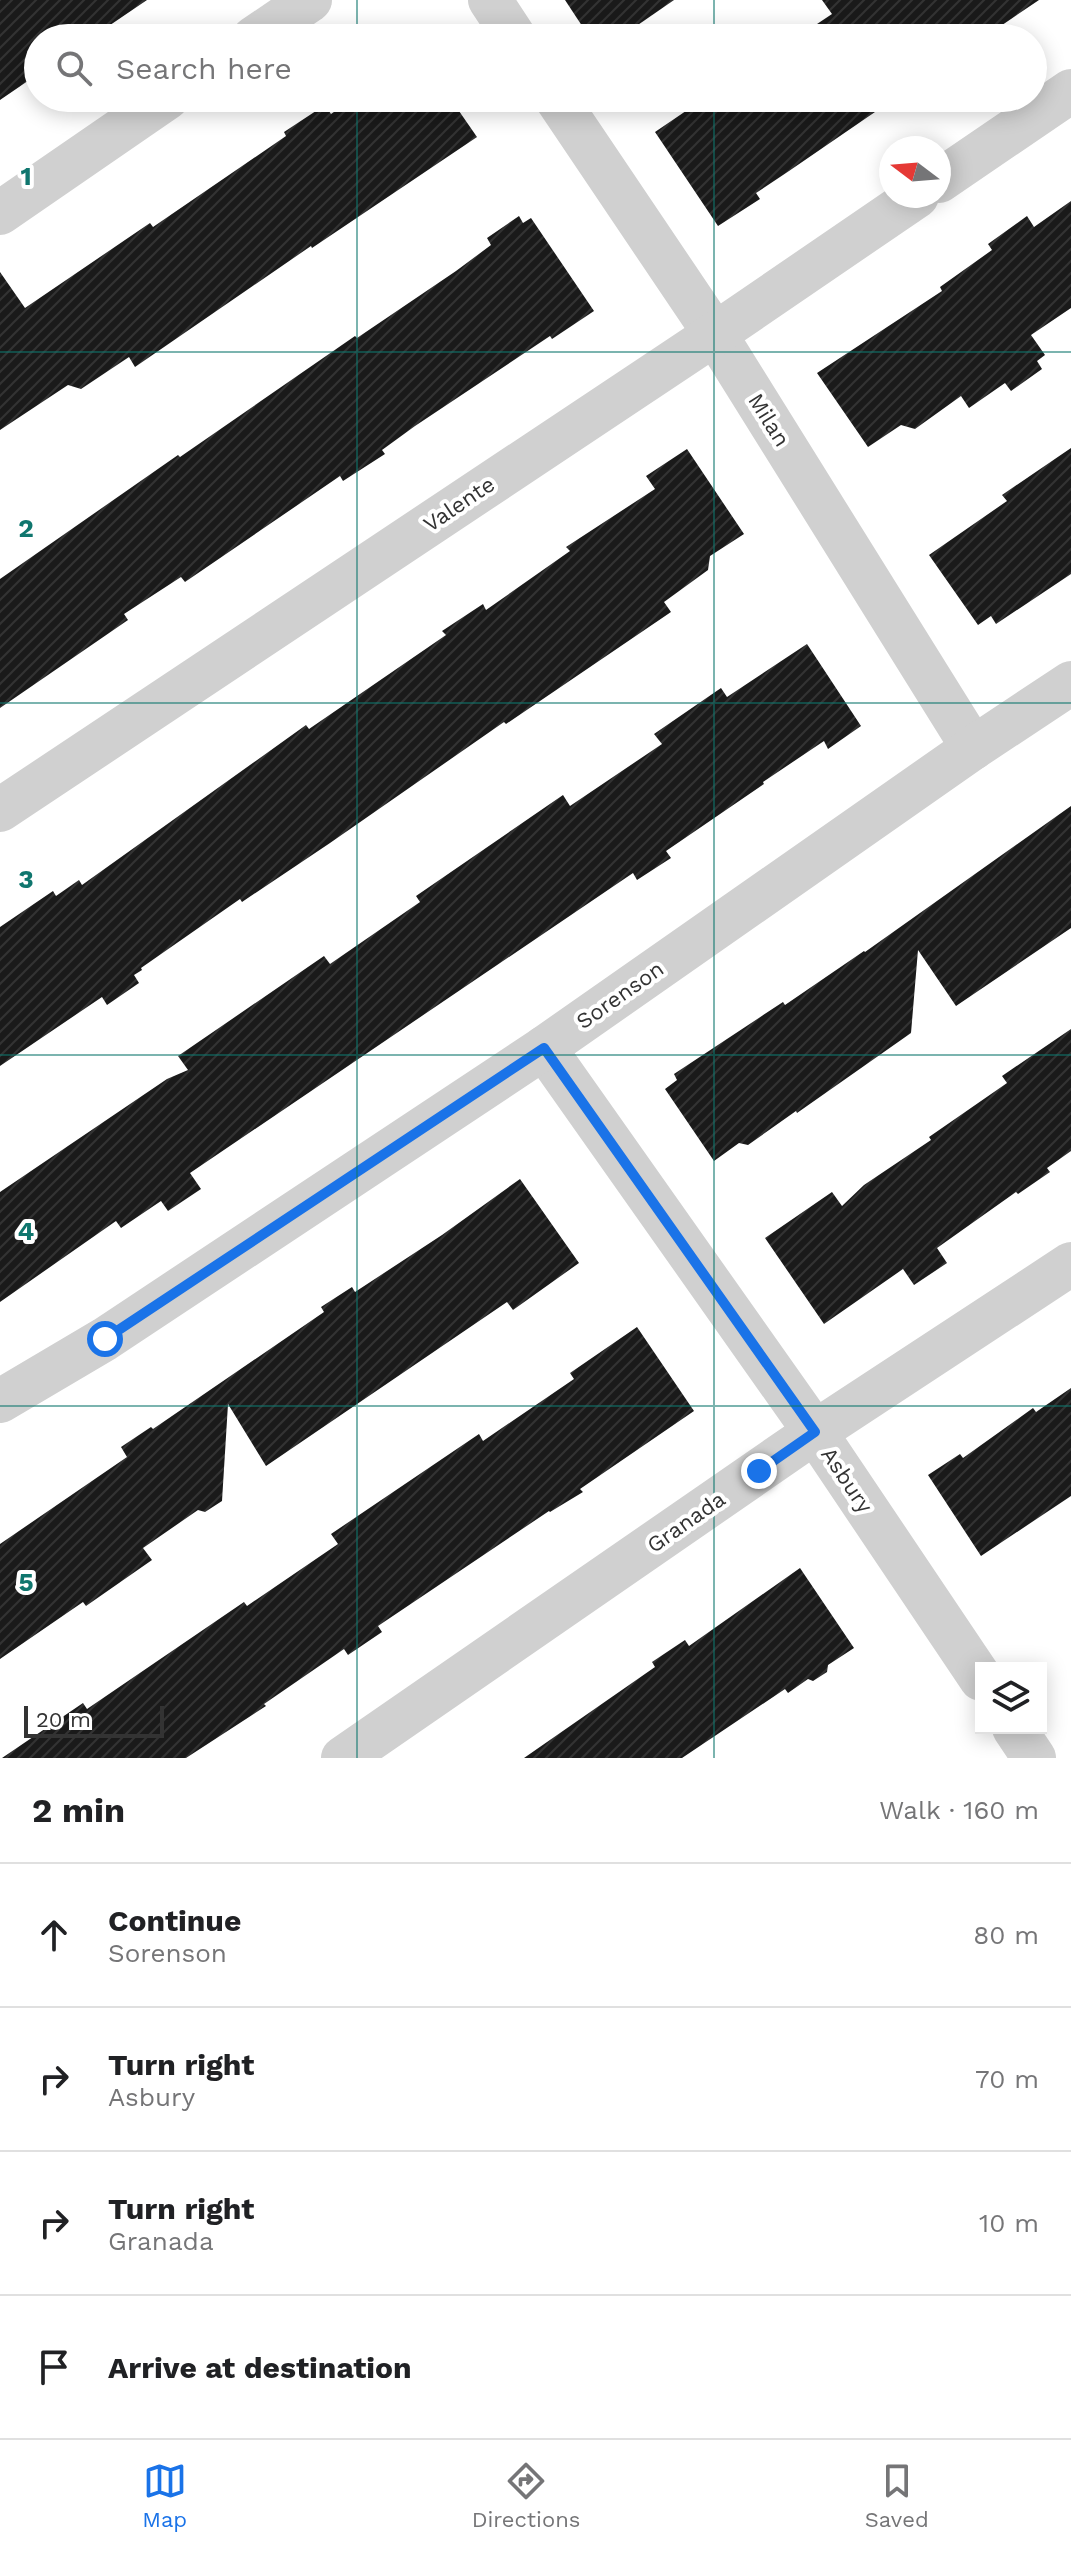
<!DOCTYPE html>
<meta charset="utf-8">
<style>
:root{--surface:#fff;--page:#f6f6f6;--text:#202124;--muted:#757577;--line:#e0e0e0;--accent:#1a73e8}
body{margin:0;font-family:"Work Sans",sans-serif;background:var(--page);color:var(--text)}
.controls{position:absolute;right:24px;bottom:24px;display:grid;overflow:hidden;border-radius:0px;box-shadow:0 4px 20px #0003}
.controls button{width:72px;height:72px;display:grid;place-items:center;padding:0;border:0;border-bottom:2px solid var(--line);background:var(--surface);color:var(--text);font:40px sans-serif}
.compass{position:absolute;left:879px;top:136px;width:72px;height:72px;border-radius:50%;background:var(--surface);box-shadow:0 4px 20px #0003;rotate:286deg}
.scale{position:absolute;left:24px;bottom:20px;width:140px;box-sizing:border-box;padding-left:8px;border:4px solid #333;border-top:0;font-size:22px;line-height:28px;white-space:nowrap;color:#333;-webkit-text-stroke:6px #fff;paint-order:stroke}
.stop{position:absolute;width:24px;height:24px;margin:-18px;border:6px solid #1a73e8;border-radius:50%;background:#fff}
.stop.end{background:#1a73e8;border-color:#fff;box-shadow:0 2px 8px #0008}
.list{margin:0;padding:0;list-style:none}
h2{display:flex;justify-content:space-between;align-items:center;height:104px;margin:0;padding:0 32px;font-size:34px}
h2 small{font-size:26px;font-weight:400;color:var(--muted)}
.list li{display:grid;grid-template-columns:52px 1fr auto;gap:24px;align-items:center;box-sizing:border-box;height:144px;padding:0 32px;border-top:2px solid var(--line)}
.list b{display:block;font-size:30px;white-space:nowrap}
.list p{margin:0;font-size:26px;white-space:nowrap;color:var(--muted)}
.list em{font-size:26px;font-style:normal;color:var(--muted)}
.icon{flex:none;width:44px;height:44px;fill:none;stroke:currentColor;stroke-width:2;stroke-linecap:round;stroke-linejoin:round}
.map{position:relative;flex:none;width:1071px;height:1758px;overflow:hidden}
.search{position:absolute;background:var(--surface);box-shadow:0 4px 20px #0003;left:24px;right:24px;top:24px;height:88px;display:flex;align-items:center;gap:20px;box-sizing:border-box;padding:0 28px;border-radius:44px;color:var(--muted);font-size:30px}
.sheet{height:680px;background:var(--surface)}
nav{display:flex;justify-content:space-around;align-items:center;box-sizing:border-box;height:112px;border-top:2px solid var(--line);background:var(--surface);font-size:22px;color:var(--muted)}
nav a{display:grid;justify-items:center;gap:4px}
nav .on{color:var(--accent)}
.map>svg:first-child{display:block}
.building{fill:url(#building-hatch)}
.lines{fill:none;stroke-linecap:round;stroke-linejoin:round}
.minor{stroke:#d0d0d0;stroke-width:44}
.route{stroke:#1a73e8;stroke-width:10}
.grid{fill:none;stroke:#0f766e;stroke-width:2;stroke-opacity:0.55}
.labels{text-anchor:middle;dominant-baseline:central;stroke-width:8;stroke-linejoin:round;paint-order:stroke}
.street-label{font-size:22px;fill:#333;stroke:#fff}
.grid-label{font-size:26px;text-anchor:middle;font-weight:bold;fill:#0f766e;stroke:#fff;stroke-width:8;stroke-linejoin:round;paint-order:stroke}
</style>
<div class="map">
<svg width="1071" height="1758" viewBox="0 0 1071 1758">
<defs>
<pattern id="building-hatch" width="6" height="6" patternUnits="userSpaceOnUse" patternTransform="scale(2)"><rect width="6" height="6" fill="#1a1a1a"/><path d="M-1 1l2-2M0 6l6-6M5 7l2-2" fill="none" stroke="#333"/></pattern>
</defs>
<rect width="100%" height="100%" fill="#fff"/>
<!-- building -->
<g class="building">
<polygon points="0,0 147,0 91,38 38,38 38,74 0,100"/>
<polygon points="565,0 674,0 619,38 590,38"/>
<polygon points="822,0 1039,0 983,38 796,38 832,14"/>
<polygon points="354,98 450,98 477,137 312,248 311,246 135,367 129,357 81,389 68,385 0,430 0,272 25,308 150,223 153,227 286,136 284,132 325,105 331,114"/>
<polygon points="705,98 905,98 894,106 891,101 789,171 756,193 760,199 718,226 655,132"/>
<polygon points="1071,201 1071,308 1031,335 1045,355 1037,361 1042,369 1011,391 1005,383 969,408 961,396 915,429 901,425 868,447 817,373 942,291 940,287 992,250 988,244 1027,216 1034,227"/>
<polygon points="519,216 523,223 531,218 594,311 552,339 550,336 415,426 382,450 385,454 343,481 340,476 185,582 181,577 124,614 128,620 0,708 0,579 178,455 180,457 355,336 357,338 456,271 491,245 487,238"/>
<polygon points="1071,448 1071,574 996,624 991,616 978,625 929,555 1007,501 1002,495"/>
<polygon points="687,449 744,534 710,556 708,570 664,602 671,612 506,724 504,722 330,843 242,902 240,899 141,968 142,970 134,975 139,983 107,1005 102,997 0,1066 0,927 53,891 56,896 79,880 82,885 306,725 309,729 446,635 442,631 483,604 486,610 570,551 566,547 655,489 646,476"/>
<polygon points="807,644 861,726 828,749 824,741 763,782 764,784 666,851 671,858 637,880 633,873 190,1173 201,1189 168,1211 161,1201 121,1228 116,1221 0,1302 0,1192 167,1079 188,1070 178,1056 324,956 330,964 420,902 416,896 563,795 570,806 662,744 654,734 721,688 727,697"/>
<polygon points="1071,806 1071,928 956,1006 918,950 911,1033 797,1113 796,1111 748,1145 739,1143 714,1161 665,1089 677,1080 674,1074 783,1002 785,1005 864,951 865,952"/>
<polygon points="1071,1029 1071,1151 1047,1168 1050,1172 1018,1194 1016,1192 937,1248 947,1263 914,1285 903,1269 824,1324 765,1238 832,1192 842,1206 864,1185 931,1140 929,1137 1007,1083 1002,1076"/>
<polygon points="520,1179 579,1263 513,1310 507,1302 266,1466 228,1404 222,1501 205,1512 198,1510 143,1548 152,1560 86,1606 83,1602 0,1659 0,1544 127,1457 121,1447 151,1427 153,1429 324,1312 321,1307 352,1287 355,1292 442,1235"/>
<polygon points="637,1327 694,1411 580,1489 583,1492 550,1512 549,1511 378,1626 382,1632 348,1655 344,1649 264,1704 266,1706 186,1758 2,1758 83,1703 87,1709 244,1602 247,1606 338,1544 331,1534 479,1434 483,1441 574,1379 570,1373"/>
<polygon points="1071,1388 1071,1496 981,1556 928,1475 960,1454 963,1458 1033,1408 1036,1412"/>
<polygon points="800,1568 854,1648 828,1665 827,1672 813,1681 808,1679 788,1693 785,1689 682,1758 524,1758 655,1667 652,1662 685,1640 689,1646"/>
</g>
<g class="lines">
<!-- minor -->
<g class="minor">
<polyline points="490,0 515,38"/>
<polyline points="254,38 310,0"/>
<polyline points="556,98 715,334 973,748"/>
<polyline points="939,181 1071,91"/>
<polyline points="0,213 167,98"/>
<polyline points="0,810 715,334 917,196"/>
<polyline points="544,1048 815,1432 981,1679"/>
<polyline points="0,1401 105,1339 544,1048 973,748 1071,683"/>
<polyline points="1014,1728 1034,1758"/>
<polyline points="343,1758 815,1432 1071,1264"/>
</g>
</g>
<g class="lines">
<!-- route -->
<polyline class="route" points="105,1339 544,1048 815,1432 759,1471"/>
</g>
<!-- grid -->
<path class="grid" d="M357,0V38M714,0V38M357,98V1758M714,98V1758M0,352H1071M0,703H1071M0,1055H1071M0,1406H1071"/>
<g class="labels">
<!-- street labels -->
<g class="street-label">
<text transform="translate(769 420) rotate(58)">Milan</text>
<text transform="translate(459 504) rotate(-34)">Valente</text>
<text transform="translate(620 995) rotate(-35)">Sorenson</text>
<text transform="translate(847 1480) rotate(56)">Asbury</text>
<text transform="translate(686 1522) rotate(-35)">Granada</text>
</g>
</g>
<g class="grid-label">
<text x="26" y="185">1</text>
<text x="26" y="537">2</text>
<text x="26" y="888">3</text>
<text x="26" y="1240">4</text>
<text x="26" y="1591">5</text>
</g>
</svg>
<div class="controls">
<button><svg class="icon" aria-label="layers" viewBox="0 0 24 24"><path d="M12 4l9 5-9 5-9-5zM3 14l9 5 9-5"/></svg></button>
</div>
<svg class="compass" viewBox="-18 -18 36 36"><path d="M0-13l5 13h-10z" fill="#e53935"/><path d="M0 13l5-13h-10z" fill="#757577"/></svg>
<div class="scale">20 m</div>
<div class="stop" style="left:105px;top:1339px"></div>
<div class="stop end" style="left:759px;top:1471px"></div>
<div class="search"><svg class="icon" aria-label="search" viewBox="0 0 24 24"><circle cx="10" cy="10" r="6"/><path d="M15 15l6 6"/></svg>Search here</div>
</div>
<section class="sheet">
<h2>2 min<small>Walk · 160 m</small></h2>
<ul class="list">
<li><svg class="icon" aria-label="ahead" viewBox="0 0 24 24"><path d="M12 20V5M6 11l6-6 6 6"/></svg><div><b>Continue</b><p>Sorenson</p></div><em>80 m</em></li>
<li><svg class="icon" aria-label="right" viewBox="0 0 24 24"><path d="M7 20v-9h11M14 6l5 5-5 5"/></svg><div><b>Turn right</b><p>Asbury</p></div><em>70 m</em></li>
<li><svg class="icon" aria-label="right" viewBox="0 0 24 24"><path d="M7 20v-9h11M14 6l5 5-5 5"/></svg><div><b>Turn right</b><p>Granada</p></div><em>10 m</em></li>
<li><svg class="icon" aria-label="arrive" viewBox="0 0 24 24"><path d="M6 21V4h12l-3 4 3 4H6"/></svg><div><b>Arrive at destination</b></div></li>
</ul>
</section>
<nav>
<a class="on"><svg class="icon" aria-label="map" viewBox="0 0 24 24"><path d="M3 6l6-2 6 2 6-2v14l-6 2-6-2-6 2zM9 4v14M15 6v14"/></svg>Map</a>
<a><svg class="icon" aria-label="directions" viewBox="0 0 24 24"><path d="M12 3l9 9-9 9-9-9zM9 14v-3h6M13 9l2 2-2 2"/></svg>Directions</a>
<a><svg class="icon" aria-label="saved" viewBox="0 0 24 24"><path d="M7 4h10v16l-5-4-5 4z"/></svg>Saved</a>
</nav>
